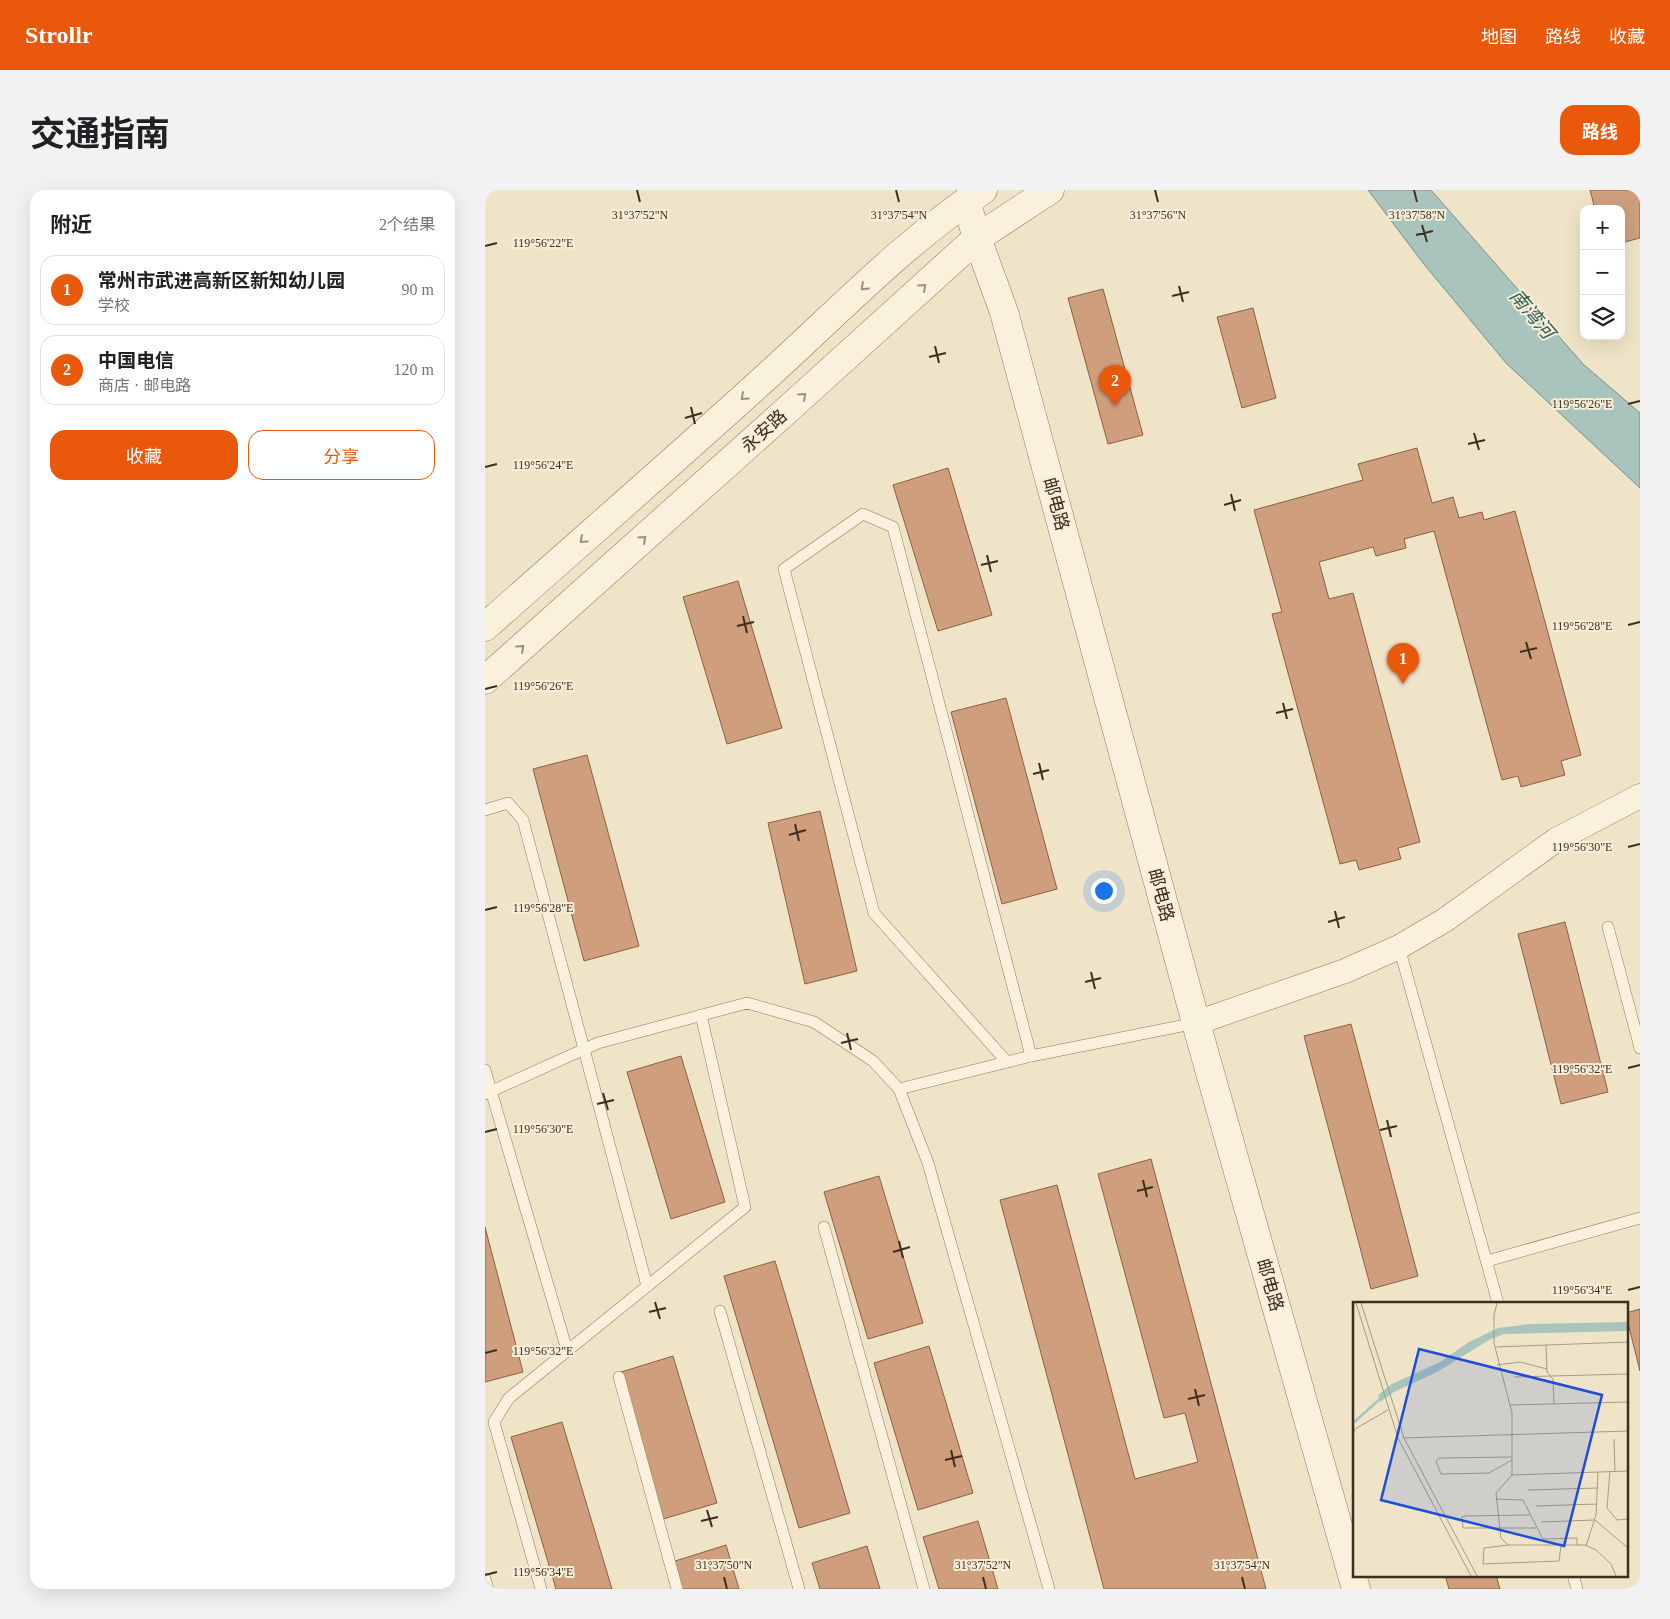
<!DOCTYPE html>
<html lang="zh">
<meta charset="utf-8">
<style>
:root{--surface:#fff;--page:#f2f2f2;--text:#202124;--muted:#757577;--line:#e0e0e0;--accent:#ea580c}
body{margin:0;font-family:"Times New Roman","Noto Sans SC",serif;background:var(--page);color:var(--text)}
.controls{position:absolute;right:15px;top:15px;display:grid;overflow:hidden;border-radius:10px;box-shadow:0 5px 20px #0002}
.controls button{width:45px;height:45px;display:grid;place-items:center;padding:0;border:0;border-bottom:1px solid var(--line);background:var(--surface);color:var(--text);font:25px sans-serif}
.you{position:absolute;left:618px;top:700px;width:18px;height:18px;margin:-12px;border:4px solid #fff;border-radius:50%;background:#1a73e8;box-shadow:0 0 0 8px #1a73e833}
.badge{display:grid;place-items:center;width:32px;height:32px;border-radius:50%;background:var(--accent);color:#fff;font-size:16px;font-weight:700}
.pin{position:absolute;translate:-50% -41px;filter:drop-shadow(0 1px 2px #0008)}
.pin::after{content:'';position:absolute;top:26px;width:18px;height:15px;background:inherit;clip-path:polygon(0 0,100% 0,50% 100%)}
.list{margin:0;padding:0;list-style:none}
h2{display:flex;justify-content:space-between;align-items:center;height:65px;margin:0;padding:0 20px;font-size:21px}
h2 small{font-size:16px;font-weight:400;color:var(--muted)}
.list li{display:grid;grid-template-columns:32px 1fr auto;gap:15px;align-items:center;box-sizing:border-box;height:70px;margin:0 10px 10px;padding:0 10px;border:1px solid var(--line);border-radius:15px}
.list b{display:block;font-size:19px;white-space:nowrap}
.list p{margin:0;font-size:16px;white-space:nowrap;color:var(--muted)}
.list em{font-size:16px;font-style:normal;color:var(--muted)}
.actions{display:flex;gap:10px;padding:15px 20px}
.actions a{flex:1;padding:11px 0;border:1px solid var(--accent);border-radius:15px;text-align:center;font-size:18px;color:var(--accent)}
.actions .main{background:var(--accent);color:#fff}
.icon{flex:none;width:28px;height:28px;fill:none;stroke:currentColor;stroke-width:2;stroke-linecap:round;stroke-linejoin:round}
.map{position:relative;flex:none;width:1155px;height:1399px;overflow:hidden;border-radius:15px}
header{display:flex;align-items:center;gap:30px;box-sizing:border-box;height:70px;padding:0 25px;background:var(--accent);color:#fff}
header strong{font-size:24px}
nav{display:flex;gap:28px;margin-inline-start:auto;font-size:18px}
.intro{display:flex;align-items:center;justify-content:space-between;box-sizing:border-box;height:120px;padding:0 30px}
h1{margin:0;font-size:35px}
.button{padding:12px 22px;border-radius:15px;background:var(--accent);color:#fff;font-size:18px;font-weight:700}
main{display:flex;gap:30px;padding:0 30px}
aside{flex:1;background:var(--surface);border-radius:15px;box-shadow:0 5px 20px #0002}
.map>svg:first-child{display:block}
.water{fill:#a9c4bc;stroke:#6f938a}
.building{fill:#cf9f7d;stroke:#8d5f41}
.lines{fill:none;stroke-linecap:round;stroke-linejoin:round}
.service-casing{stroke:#8d765c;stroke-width:12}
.minor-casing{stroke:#8d765c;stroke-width:25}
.tertiary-casing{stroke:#8d765c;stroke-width:29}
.service{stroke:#faf1dc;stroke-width:11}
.minor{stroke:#faf1dc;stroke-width:24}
.tertiary{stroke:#faf1dc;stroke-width:28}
.oneway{stroke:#9c907e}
.ticks{fill:none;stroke:#3d2e20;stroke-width:2}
.labels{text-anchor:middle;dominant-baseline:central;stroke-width:4;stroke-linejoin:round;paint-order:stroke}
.street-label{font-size:18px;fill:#3d2e20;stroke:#f7eed8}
.water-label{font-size:19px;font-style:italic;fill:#2f5d5a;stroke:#f7eed8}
.inset-river{fill:none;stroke:#a9c4bc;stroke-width:2.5}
.inset-road{fill:none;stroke:#a89b85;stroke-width:1}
.view{fill:#1d4ed8;fill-opacity:0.15;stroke:#1d4ed8;stroke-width:2.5}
.inset-edge{fill:none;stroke:#3d2e20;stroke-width:2.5}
.ticks-label{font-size:12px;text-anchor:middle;fill:#3d2e20;stroke:#f7eed8;stroke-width:4;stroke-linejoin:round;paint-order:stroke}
</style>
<header>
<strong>Strollr</strong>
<nav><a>地图</a><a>路线</a><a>收藏</a></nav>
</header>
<div class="intro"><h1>交通指南</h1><a class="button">路线</a></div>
<main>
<aside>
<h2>附近<small>2个结果</small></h2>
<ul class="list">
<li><span class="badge">1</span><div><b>常州市武进高新区新知幼儿园</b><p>学校</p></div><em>90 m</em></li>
<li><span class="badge">2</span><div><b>中国电信</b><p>商店 · 邮电路</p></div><em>120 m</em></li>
</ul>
<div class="actions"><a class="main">收藏</a><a>分享</a></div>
</aside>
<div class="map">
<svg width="1155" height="1399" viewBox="0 0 1155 1399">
<rect width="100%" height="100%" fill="#f0e4c8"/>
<!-- water -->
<polygon class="water" points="883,0 946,0 1098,174 1155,223 1155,298 1021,173 938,73"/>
<!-- building -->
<g class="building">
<polygon points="1105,0 1155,0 1155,48 1136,53 1136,19 1110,19"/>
<polygon points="618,99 658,245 623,254 583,108"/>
<polygon points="768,118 791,208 757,218 732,127"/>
<polygon points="932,258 947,313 968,307 974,328 997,322 999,330 1030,321 1096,565 1076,571 1080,585 1036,597 1033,586 1017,590 949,341 919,349 921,358 891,366 888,357 834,372 844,409 868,403 935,652 913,658 916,669 874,680 871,670 855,674 787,424 797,422 769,320 878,290 873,274"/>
<polygon points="463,278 507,425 453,441 408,295"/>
<polygon points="253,391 297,538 242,554 198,407"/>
<polygon points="521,508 572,699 517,714 466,522"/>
<polygon points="102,565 154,756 99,771 48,579"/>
<polygon points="335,621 372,781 320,794 283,633"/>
<polygon points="1080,732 1123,902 1076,914 1033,744"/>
<polygon points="866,834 933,1086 886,1099 819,846"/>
<polygon points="196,866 240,1012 186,1029 142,882"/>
<polygon points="666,969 781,1399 619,1399 515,1010 572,995 650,1289 713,1272 700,1223 679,1228 613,984"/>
<polygon points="394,986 438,1133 383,1149 339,1002"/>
<polygon points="0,1037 38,1182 0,1192"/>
<polygon points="290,1071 365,1323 314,1338 239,1086"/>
<polygon points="1155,1119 1155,1181 1141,1125 1141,1123"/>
<polygon points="444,1156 488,1303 433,1320 389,1173"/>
<polygon points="188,1166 232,1313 178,1329 133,1183"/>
<polygon points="77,1232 127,1399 71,1399 26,1247"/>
<polygon points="493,1331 513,1399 454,1399 438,1347"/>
<polygon points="241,1355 254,1399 195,1399 187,1372"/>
<polygon points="382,1356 395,1399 335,1399 327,1373"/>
<polygon points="960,1385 1011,1385 1015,1399 964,1399"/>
</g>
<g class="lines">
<!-- service casing -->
<g class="service-casing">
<g id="service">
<polyline points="0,620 23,613 38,630 162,1096"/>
<polyline points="1123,737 1155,858"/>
<polyline points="914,757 1013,1113"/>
<polyline points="522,872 389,723 299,379 378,324 408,337 546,866"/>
<polyline points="0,880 82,1160"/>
<polyline points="414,899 546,866 711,833"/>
<polyline points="0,904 113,853 262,813 329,832 388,871 414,899 443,973 564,1399"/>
<polyline points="339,1037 439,1399"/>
<polyline points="1002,1071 1155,1028"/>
<polyline points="235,1121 314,1399"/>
<polyline points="134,1187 192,1399"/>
<polyline points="1088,1385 1092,1399"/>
<polyline points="0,1389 3,1399"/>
<polyline points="56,1399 9,1232 24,1208 260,1017 216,825"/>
</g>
</g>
<!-- minor casing -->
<g class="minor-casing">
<polyline id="minor" points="711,833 860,781 914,757 960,730 1071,650 1155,606"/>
</g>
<!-- tertiary casing -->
<g class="tertiary-casing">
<g id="tertiary">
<polyline points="481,11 492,48 519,122 711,833 871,1399"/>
<path d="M0,437C93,354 188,272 280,188C351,124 418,53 498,0"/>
<polyline points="0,490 301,221 492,48 565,0"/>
</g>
</g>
<!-- service -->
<use href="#service" class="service"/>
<!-- minor -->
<use href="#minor" class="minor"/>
<!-- tertiary -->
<use href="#tertiary" class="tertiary"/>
</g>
<!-- one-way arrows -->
<defs><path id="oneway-chevron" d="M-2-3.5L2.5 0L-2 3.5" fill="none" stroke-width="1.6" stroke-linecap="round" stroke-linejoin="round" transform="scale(1.25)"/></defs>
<g class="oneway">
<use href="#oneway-chevron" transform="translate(379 97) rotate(137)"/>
<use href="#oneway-chevron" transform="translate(438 97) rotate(-42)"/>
<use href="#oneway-chevron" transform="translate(318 206) rotate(-42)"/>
<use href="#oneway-chevron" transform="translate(259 207) rotate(138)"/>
<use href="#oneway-chevron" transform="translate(158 349) rotate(-42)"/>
<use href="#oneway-chevron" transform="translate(98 350) rotate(138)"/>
<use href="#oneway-chevron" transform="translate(36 458) rotate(-42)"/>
</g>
<!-- ticks -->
<path class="ticks" d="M152,0L155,12M411,0L414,12M670,0L673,12M929,0L932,12M937,35L942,52M931,45L948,41M0,56L12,53M694,96L698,112M687,106L704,102M450,156L454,173M444,167L461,163M1143,214L1155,211M206,217L210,234M200,228L217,223M989,243L994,260M983,254L1000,250M0,277L12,274M746,304L750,321M739,315L756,310M502,365L506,382M496,375L513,371M258,426L262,443M1143,435L1155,432M252,436L269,432M1041,452L1046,469M1035,462L1052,458M0,499L12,496M798,513L802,529M791,523L808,519M554,573L558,590M548,584L564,580M310,634L314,651M304,645L321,640M1143,657L1155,654M0,720L12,717M850,721L854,738M843,732L860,727M606,782L610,799M600,792L616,788M362,843L366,860M356,853L373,849M1143,878L1155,875M118,903L123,920M112,914L129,910M902,930L906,947M895,940L912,936M0,942L12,939M658,990L662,1007M652,1001L668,997M414,1051L418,1068M408,1062L425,1057M1143,1100L1155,1097M170,1112L175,1129M164,1122L181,1118M0,1163L12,1160M710,1199L714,1216M703,1209L720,1205M466,1260L470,1277M460,1270L477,1266M222,1320L227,1337M216,1331L233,1327M0,1385L12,1382M239,1387L242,1399M498,1387L501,1399M757,1387L760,1399"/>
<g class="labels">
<!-- street labels -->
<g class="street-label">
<text transform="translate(279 241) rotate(-42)">永安路</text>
<text transform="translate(571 314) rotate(75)">邮电路</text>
<text transform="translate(676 705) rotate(75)">邮电路</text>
<text transform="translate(785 1095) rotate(74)">邮电路</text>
</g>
<!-- water labels -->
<g class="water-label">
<text transform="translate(1047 124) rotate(50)">南湾河</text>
</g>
</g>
<!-- overview -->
<g transform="translate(868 1112)">
<rect width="275" height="275" fill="#f0e4c8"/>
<path d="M275,20V29L151,32L136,38L84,70L41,90L27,100L25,93L39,82L87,60L116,40L145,26L176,22Z" fill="#a9c4bc"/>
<path class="inset-river" d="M0,121L27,97"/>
<path class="inset-road" d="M3,1L45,136L118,274M8,1L51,136L124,274M144,1L141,13V41L159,111V173M193,43L194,70L200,77L201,102M142,45L275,40M144,63L167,60L194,67M161,75L275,72M157,103L275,100M0,133L2,127L35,108M50,136L275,129M261,137L262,169M159,155L86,156L83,159L88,172L136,171L159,158M257,169L254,206L264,218L275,217M175,188L245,186M143,197L170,198L190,237L224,236V243M183,204L244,202M177,213L112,214L109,215L110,226H183M188,220L242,218L275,246M155,243L131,246L130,262L206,259L208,244M233,244L243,213L245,170M263,274L258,262L243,248L232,243H155L148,236L143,191L159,173L275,169"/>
<path class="view" d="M66,47L249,93L211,244L28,198Z"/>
<rect width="275" height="275" class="inset-edge"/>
</g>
<g class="ticks-label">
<text x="155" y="29">31°37'52"N</text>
<text x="414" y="29">31°37'54"N</text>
<text x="673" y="29">31°37'56"N</text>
<text x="932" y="29">31°37'58"N</text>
<text x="58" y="57">119°56'22"E</text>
<text x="1097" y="218">119°56'26"E</text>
<text x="58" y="279">119°56'24"E</text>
<text x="1097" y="440">119°56'28"E</text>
<text x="58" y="500">119°56'26"E</text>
<text x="1097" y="661">119°56'30"E</text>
<text x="58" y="722">119°56'28"E</text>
<text x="1097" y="883">119°56'32"E</text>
<text x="58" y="943">119°56'30"E</text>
<text x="1097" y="1104">119°56'34"E</text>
<text x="58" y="1165">119°56'32"E</text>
<text x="239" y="1379">31°37'50"N</text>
<text x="498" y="1379">31°37'52"N</text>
<text x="757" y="1379">31°37'54"N</text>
<text x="58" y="1386">119°56'34"E</text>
</g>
</svg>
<div class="controls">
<button>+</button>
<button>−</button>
<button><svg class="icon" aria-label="layers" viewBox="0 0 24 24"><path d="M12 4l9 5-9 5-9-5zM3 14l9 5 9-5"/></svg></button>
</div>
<div class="you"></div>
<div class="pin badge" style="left:918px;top:494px">1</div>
<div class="pin badge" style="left:630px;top:216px">2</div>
</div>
</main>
